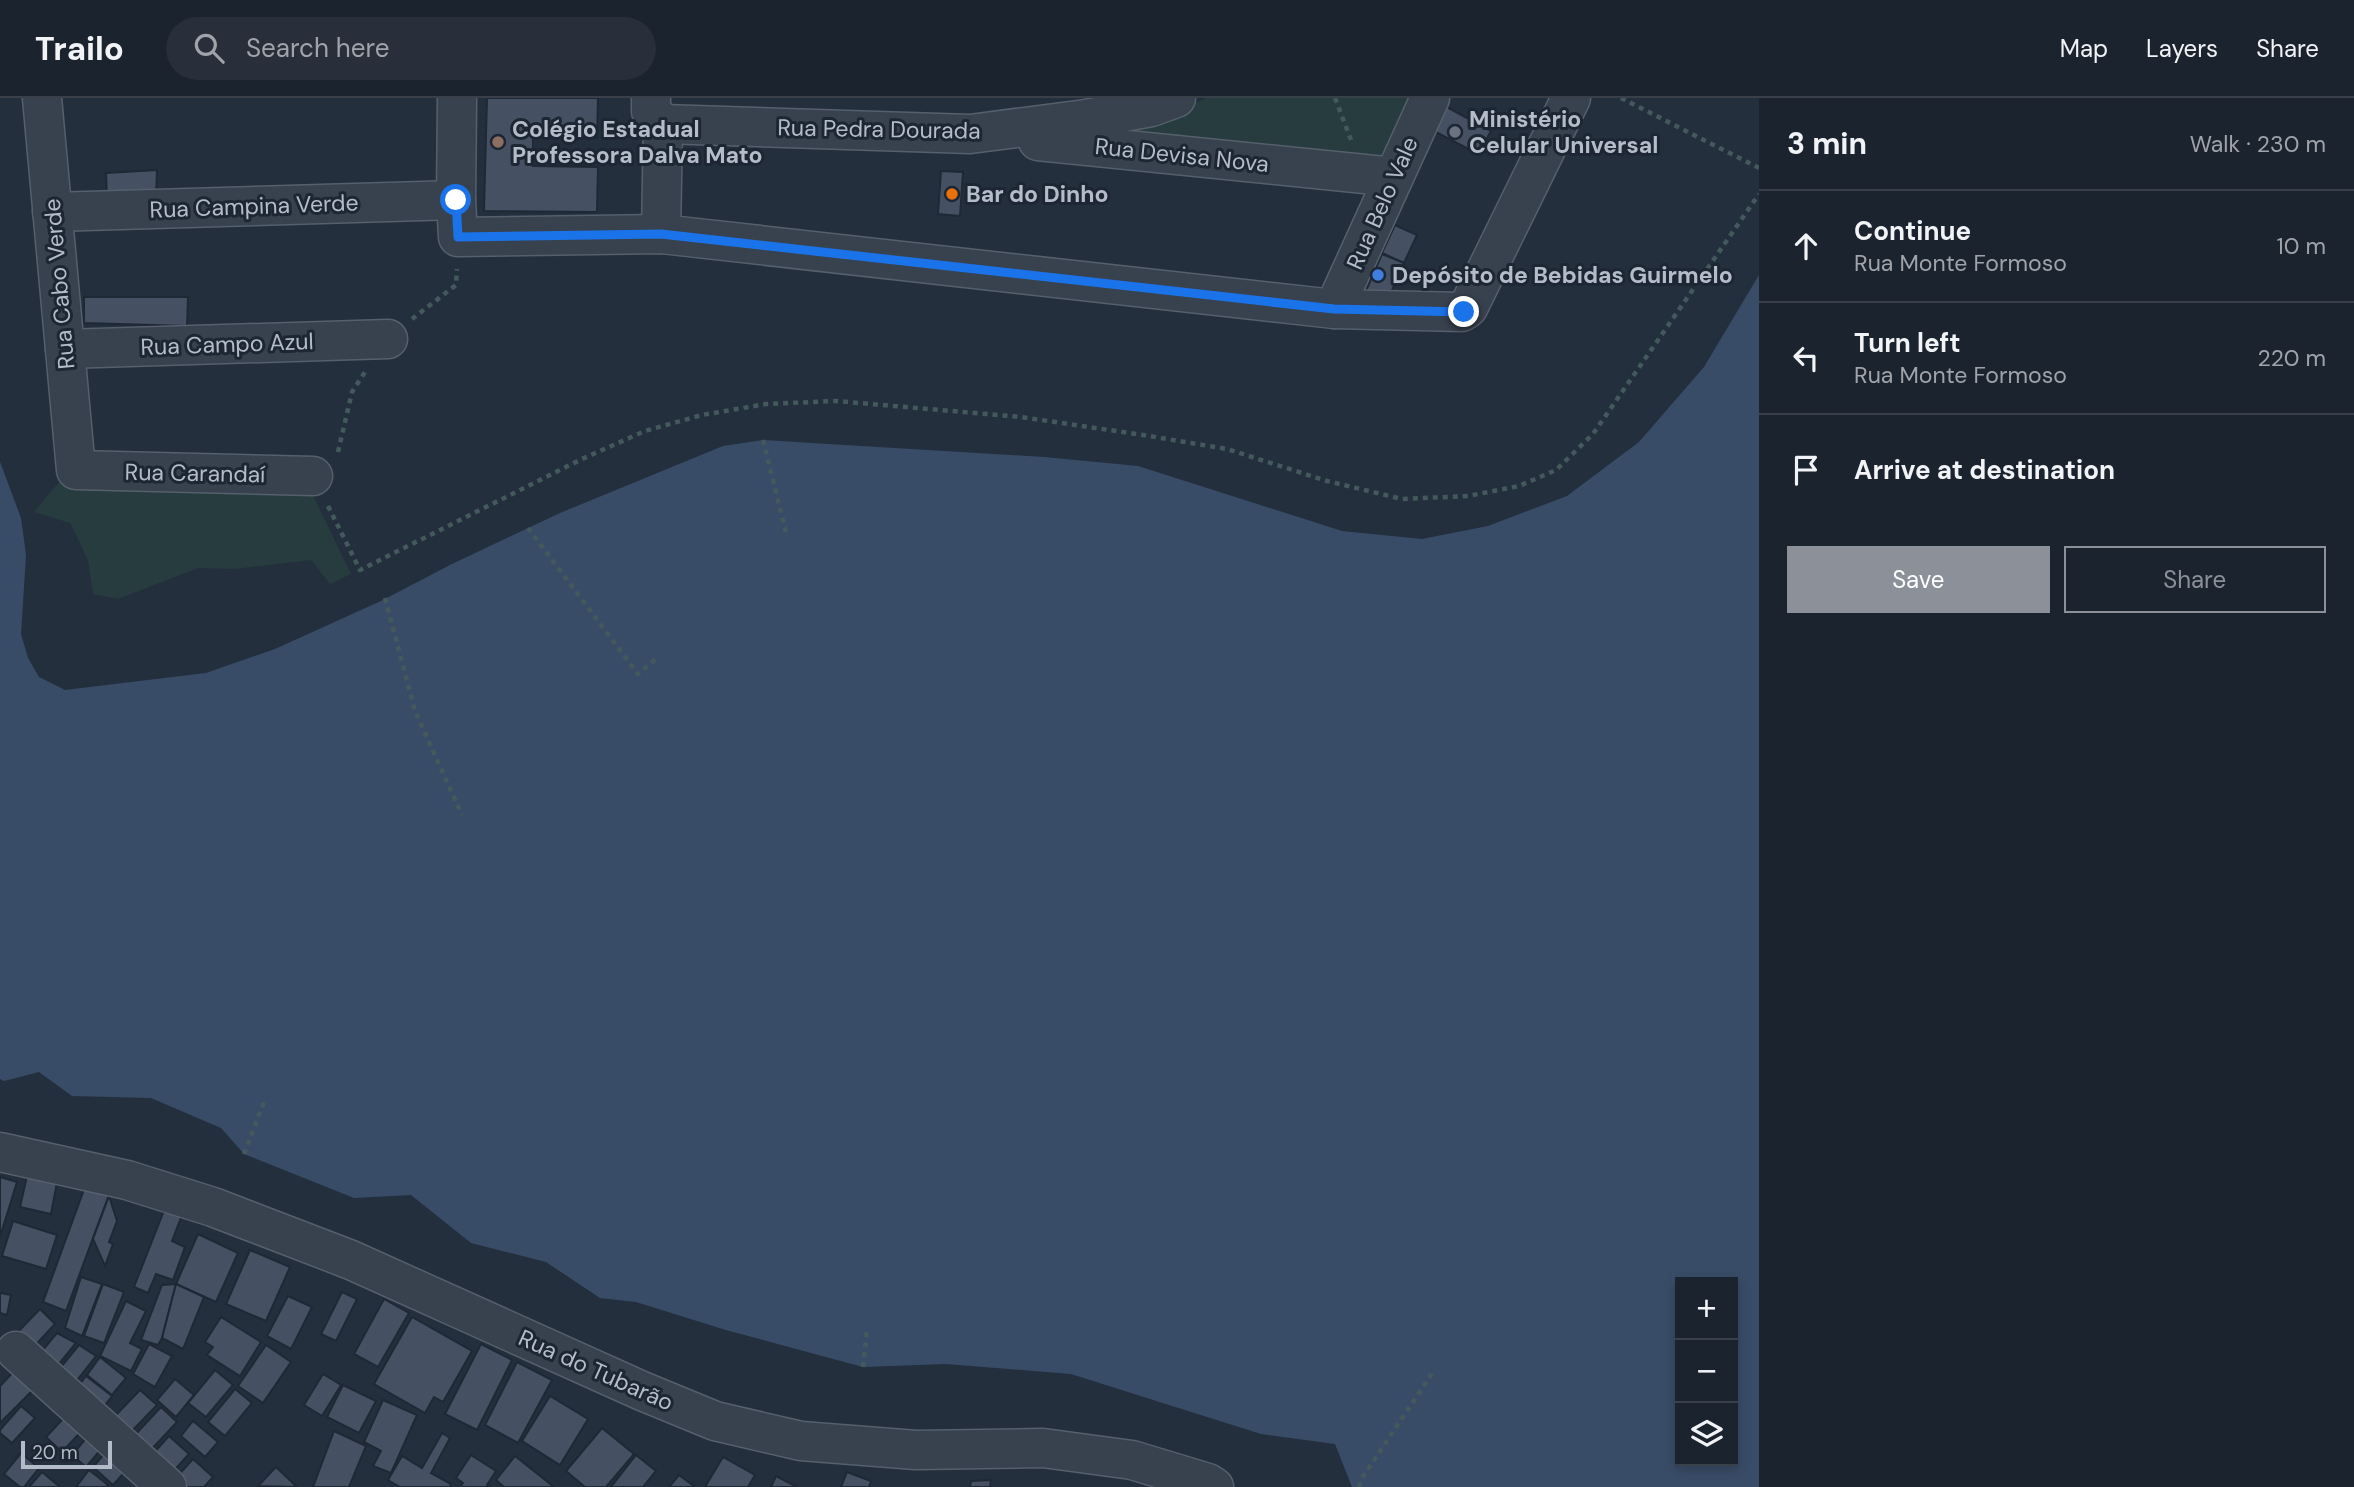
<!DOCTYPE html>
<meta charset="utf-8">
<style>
:root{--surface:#1b232e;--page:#282f3a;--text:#f1f3f6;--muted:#a0a4aa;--line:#39404a;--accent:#8c9099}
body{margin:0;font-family:"DM Sans",sans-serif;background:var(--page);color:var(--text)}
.controls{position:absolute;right:21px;bottom:21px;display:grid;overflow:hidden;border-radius:0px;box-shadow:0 4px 10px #0003}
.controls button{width:63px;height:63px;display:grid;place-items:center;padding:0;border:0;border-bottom:2px solid var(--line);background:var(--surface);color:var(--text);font:35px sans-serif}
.scale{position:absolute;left:21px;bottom:18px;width:91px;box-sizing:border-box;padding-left:7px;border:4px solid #b4bcc9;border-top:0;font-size:19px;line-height:24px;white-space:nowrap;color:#b4bcc9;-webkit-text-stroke:5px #1d2633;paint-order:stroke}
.stop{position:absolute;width:21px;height:21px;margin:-16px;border:5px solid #1a73e8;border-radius:50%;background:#fff}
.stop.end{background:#1a73e8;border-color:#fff;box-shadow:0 2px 7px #0008}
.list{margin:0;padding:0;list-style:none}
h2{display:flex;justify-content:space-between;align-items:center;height:91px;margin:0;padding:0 28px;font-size:30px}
h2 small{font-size:23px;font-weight:400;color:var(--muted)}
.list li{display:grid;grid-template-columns:46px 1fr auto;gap:21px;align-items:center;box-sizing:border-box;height:112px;padding:0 28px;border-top:2px solid var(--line)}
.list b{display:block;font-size:26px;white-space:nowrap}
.list p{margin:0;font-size:23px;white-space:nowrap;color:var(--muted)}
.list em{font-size:23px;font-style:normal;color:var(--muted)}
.actions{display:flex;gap:14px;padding:21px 28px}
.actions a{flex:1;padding:16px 0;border:2px solid var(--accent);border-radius:0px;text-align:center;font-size:24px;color:var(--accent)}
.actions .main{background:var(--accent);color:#fff}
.icon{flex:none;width:38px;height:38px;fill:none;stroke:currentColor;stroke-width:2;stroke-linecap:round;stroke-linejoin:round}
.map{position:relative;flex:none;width:1759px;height:1389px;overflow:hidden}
header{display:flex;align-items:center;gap:42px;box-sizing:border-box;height:98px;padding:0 35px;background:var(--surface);border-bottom:2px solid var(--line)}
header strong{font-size:33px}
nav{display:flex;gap:38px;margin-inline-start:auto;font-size:24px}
.search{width:490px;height:63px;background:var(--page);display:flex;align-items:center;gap:18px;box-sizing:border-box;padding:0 24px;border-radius:38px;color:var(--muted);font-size:26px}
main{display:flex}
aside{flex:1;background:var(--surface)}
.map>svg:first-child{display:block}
.green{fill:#263c3f}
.water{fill:#394c67;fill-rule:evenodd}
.building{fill:#455162;stroke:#1f2835;stroke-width:2}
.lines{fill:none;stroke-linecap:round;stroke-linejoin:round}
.minor-casing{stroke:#565f6c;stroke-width:41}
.path{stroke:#44595c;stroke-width:4.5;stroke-dasharray:5 5;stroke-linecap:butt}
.minor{stroke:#38414e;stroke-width:38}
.route{stroke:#1a73e8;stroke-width:9}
.worship-dot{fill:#6b7280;stroke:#1d2633;stroke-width:2.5}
.education-dot{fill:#8d6e63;stroke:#1d2633;stroke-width:2.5}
.food-dot{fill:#e8710a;stroke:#1d2633;stroke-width:2.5}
.shop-dot{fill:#3f7fe0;stroke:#1d2633;stroke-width:2.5}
.labels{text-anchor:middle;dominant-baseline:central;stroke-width:6;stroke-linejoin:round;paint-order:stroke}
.poi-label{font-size:23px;font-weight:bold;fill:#b4bcc9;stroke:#1d2633;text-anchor:start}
.street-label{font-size:23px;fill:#b4bcc9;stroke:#1d2633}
</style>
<header>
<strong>Trailo</strong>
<div class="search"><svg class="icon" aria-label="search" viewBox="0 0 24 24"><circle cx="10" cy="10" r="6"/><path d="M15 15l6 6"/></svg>Search here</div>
<nav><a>Map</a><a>Layers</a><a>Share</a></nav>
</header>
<main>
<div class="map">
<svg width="1759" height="1389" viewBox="0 0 1759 1389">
<rect width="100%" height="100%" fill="#242f3e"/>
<!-- green -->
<g class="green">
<polygon points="1207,0 1421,0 1389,71 1102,40"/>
<polygon points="66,376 309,389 351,476 330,486 311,462 234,471 198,470 118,501 93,496 88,462 70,425 34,414"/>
</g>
<!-- water -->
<path class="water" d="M1759,177V1389H1352L1335,1346L1261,1336L1071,1276L946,1266L863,1269L726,1232L636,1204L600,1200L546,1164L471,1145L411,1097L354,1100L244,1056L221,1030L151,1000L72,998L39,974L4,983L0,981V364L21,420L26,457L21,536L28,560L39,579L65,592L206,575L275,551L381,503L452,466L560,415L723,348L763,342L1044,359L1138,368L1342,433L1422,441L1488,428L1567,398L1639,344L1704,269ZM1680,1184H1733V1363H1680Z"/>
<!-- building -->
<g class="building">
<polygon points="487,0 598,0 597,40 533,39 533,68 598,69 597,114 484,113"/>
<polygon points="1445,8 1491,33 1478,56 1432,32"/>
<polygon points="157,72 156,101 107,101 106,75"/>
<polygon points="941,73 963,74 960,118 938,116"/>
<polygon points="1395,127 1417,137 1404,165 1382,155"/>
<polygon points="1382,156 1404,165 1387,204 1365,195"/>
<polygon points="84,199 188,199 187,228 84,225"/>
<polygon points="27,1078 57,1084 51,1116 20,1109"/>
<polygon points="0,1079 17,1084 0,1139"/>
<polygon points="86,1086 110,1094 66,1213 43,1204"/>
<polygon points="109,1098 117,1123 109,1144 113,1146 105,1168 93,1141"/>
<polygon points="165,1110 182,1117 172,1143 185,1149 173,1182 156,1176 148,1195 134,1189"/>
<polygon points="13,1123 57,1137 46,1171 2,1158"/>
<polygon points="198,1136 238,1155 216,1204 176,1186"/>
<polygon points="250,1152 290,1169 266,1223 226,1206"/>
<polygon points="81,1179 102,1186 82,1238 65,1230"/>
<polygon points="103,1186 124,1194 104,1245 84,1238"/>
<polygon points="176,1186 162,1240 158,1247 141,1242 162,1187"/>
<polygon points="176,1186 204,1199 183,1251 162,1240"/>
<polygon points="342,1194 357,1201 336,1243 321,1236"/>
<polygon points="0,1195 11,1197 7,1217 0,1215"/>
<polygon points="288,1198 312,1209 291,1251 267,1238"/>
<polygon points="384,1201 409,1215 378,1269 354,1256"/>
<polygon points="126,1203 146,1213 130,1245 142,1251 131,1273 100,1258"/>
<polygon points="40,1211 55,1226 28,1255 12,1240"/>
<polygon points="221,1219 261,1244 240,1278 207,1257 213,1249 205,1244"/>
<polygon points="412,1219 472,1253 443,1304 434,1299 425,1315 374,1286"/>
<polygon points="57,1235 76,1245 54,1272 36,1260"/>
<polygon points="149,1246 172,1258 155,1289 133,1276"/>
<polygon points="481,1246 512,1262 477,1332 445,1316"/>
<polygon points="79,1247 96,1258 74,1286 56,1275"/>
<polygon points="266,1247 291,1264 263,1305 238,1288"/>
<polygon points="100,1259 126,1280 112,1297 87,1277"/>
<polygon points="517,1264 552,1282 518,1345 485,1327"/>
<polygon points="17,1270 36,1289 0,1325 0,1288"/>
<polygon points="215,1272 233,1287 206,1319 188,1305"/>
<polygon points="323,1276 341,1287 322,1318 304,1307"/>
<polygon points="86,1278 112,1298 99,1315 73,1295"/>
<polygon points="175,1281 194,1297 176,1319 157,1302"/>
<polygon points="343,1287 376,1303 359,1335 327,1319"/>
<polygon points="235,1291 252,1305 225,1338 208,1324"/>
<polygon points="140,1292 157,1307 129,1336 112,1321"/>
<polygon points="550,1298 588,1321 560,1367 522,1343"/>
<polygon points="383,1302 417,1317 391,1375 373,1368 381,1353 364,1344"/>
<polygon points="21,1308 35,1320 12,1345 0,1335 0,1332"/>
<polygon points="74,1309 90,1324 62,1354 46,1339"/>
<polygon points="161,1309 177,1324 149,1354 133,1339"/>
<polygon points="193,1323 218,1344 205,1359 181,1338"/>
<polygon points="602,1330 634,1356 606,1389 585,1389 566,1373"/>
<polygon points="94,1331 109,1342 86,1369 72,1357"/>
<polygon points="334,1333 366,1348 349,1389 313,1389"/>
<polygon points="442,1335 450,1340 431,1375 451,1386 450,1389 400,1389 388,1382 402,1358 422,1370"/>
<polygon points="169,1338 189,1356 170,1377 150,1359"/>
<polygon points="111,1348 132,1366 113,1387 93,1369"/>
<polygon points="21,1355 39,1370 24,1389 20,1389 4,1376"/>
<polygon points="471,1357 496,1373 487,1387 490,1389 460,1389 463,1385 456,1380"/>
<polygon points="636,1357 656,1373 643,1389 611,1389"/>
<polygon points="515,1358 554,1389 504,1389 496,1382"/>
<polygon points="723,1359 755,1377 748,1389 705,1389"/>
<polygon points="193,1361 213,1379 204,1389 181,1389 174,1382"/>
<polygon points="276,1369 297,1389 258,1388"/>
<polygon points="89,1372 108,1387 106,1389 76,1389"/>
<polygon points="42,1374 60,1389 29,1389"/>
<polygon points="847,1374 871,1383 869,1389 841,1389"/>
<polygon points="679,1377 695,1389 669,1389"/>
<polygon points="776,1378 797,1389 771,1389"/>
<polygon points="991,1382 990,1389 970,1389 971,1383"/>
</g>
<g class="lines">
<!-- minor casing -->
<g class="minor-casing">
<g id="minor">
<polyline points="42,0 76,372 313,378"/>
<polyline points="457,0 456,102 458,139 661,136 1334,211 1462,214 1468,210 1571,0"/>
<polyline points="651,0 651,13 663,26 661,136"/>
<polyline points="663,26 970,36 1086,21 1151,9 1176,0"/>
<polyline points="1038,43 1394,79"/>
<polyline points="52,114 456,102"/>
<polyline points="1334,211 1430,0"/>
<polyline points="65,251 388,241"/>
<polyline points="0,1054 127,1082 213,1109 351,1162 642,1293 715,1323 801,1343 916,1352 1043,1350 1132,1362 1208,1385 1214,1389"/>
<polyline points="16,1253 167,1389"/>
</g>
</g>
<!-- path -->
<g class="path">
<polyline points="1335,0 1351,42"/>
<polyline points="1621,0 1759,70"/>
<polyline points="412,221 456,187 457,171"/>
<polyline points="763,342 787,439"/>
<polyline points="338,354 352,294 365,274"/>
<polyline points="328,408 360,472 582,361 645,333 702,317 766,306 836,303 1021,319 1143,337 1227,351 1327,383 1402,401 1468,398 1519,388 1556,372 1593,336 1759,96"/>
<polyline points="528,430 638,576 657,560"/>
<polyline points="385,500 415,613 462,717"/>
<polyline points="244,1056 264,1004"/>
<polyline points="863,1269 867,1232"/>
<polyline points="1359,1389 1362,1380 1433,1274"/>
</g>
<!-- minor -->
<use href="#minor" class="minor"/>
</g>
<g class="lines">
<!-- route -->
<polyline class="route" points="456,102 458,139 661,136 1334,211 1464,214"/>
</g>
<!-- markers -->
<circle class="worship-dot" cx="1455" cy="34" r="7"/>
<circle class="education-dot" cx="498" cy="44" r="7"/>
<circle class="food-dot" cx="952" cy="96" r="7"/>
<circle class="shop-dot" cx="1378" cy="177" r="7"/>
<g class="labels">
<!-- poi labels -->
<g class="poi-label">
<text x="1469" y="21">Ministério<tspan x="1469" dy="26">Celular Universal</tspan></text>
<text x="512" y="31">Colégio Estadual<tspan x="512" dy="26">Professora Dalva Mato</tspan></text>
<text x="966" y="96">Bar do Dinho</text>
<text x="1392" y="177">Depósito de Bebidas Guirmelo</text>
</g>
<!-- street labels -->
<g class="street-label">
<text transform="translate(879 31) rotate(1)">Rua Pedra Dourada</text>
<text transform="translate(1182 57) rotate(6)">Rua Devisa Nova</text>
<text transform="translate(1382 105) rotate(-66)">Rua Belo Vale</text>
<text transform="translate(254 108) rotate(-2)">Rua Campina Verde</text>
<text transform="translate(59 186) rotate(-95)">Rua Cabo Verde</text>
<text transform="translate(227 246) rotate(-2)">Rua Campo Azul</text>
<text transform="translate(195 375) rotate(1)">Rua Carandaí</text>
<text transform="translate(596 1272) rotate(24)">Rua do Tubarão</text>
</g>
</g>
</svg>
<div class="controls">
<button>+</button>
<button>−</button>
<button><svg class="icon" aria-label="layers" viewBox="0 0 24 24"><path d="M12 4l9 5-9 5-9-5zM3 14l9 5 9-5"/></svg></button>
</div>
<div class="scale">20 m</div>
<div class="stop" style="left:456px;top:102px"></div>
<div class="stop end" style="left:1464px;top:214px"></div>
</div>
<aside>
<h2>3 min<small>Walk · 230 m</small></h2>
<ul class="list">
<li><svg class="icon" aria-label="ahead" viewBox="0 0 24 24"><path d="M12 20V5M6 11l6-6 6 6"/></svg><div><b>Continue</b><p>Rua Monte Formoso</p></div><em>10 m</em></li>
<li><svg class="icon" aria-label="left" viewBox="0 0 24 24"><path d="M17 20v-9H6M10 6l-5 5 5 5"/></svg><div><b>Turn left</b><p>Rua Monte Formoso</p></div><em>220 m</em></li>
<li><svg class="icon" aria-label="arrive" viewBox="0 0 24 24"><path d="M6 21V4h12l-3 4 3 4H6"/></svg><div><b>Arrive at destination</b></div></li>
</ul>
<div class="actions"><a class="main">Save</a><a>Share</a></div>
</aside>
</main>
